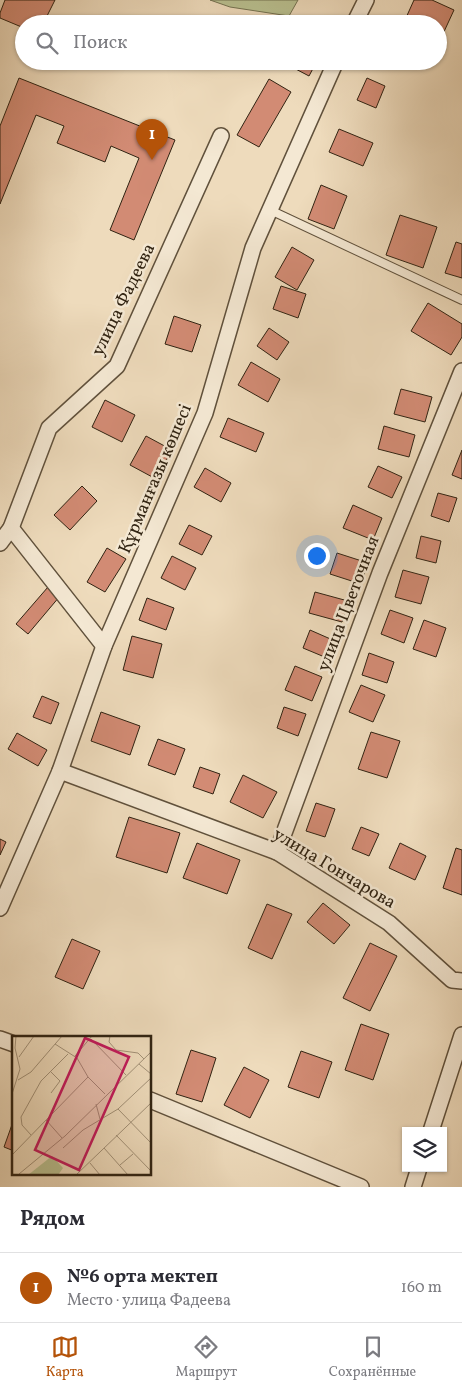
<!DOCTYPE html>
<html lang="ru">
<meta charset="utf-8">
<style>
:root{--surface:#fff;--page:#f7f7f7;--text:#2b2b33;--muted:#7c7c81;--line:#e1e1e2;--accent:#b45309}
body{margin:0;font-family:Vollkorn,serif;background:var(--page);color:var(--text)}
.controls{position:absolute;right:15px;bottom:15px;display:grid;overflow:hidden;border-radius:0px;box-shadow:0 1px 4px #0004}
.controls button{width:45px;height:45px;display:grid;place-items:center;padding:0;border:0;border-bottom:1px solid var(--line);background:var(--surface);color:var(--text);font:25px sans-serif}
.you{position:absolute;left:316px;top:555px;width:18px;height:18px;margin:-12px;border:4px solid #fff;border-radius:50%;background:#1a73e8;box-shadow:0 0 0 8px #1a73e833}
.badge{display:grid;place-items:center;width:32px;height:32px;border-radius:50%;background:var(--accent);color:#fff;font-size:16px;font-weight:700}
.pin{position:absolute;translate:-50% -41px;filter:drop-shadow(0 1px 2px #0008)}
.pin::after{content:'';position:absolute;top:26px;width:18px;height:15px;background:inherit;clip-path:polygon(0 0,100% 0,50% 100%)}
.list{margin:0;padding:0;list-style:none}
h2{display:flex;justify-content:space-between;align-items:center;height:65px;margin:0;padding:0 20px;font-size:21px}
h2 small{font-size:16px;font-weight:400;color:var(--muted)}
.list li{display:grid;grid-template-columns:32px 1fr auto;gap:15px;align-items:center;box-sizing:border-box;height:70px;padding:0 20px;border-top:1px solid var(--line)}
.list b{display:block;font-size:19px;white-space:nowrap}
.list p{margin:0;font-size:16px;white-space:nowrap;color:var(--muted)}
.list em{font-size:16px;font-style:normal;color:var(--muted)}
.icon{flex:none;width:28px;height:28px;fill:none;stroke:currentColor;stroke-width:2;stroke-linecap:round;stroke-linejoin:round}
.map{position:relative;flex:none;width:462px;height:1187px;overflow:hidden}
.search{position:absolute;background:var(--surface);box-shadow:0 1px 4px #0004;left:15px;right:15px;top:15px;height:55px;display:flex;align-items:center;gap:12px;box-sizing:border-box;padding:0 18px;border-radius:28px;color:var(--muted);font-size:19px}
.sheet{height:135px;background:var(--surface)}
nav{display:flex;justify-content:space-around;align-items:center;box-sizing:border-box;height:70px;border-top:1px solid var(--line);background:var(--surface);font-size:14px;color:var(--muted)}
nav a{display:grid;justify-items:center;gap:2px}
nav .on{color:var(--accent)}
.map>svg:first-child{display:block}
.green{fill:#b9c090;stroke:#747251}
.building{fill:#d28b74;stroke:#302312}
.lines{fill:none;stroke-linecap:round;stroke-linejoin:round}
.lane-casing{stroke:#60513c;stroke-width:10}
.street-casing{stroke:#60513c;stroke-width:18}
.lane{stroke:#f4e8d3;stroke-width:8}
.street{stroke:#f4e8d3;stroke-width:15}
.labels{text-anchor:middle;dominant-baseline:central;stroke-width:5;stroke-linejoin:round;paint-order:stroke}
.street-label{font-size:18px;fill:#302312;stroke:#f4e8d3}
.inset-road{fill:none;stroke:#a29178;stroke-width:1}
.view{fill:#c2185b;fill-opacity:0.15;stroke:#c2185b;stroke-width:2.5}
.inset-edge{fill:none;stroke:#302312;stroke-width:2.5}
</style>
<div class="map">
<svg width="462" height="1187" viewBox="0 0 462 1187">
<rect width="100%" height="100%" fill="#eedbbc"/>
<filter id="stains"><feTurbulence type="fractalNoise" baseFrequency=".004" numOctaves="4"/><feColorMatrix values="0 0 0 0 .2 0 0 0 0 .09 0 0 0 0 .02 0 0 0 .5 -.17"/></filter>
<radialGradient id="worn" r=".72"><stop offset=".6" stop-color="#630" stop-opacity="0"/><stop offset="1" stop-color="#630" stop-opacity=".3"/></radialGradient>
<!-- green -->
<polygon class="green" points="210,0 298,0 289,16 230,7"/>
<!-- building -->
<g class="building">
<polygon points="5,0 55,0 43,24 24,24 24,28 0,18 0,13"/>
<polygon points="414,0 432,0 454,10 442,36 438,35 438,24 414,24 405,20"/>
<polygon points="293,61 317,61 309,76 290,66"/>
<polygon points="19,78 175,140 134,240 110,230 139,158 111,146 105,162 57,143 64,126 36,115 0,204 0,126"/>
<polygon points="367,78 385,86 376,108 357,100"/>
<polygon points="269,79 291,92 259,147 237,135"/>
<polygon points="339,129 373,143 363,166 329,152"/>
<polygon points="321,185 347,196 334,229 308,219"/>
<polygon points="400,215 437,227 423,268 386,255"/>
<polygon points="456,242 462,244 462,278 445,273"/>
<polygon points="292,247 314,260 297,290 275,277"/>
<polygon points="281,286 306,294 298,318 273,309"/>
<polygon points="428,303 462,324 462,337 451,355 411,331"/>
<polygon points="174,316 201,325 192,352 165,344"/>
<polygon points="269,328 289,342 277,360 257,346"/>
<polygon points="251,362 280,379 268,402 238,385"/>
<polygon points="401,389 432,397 425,422 394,414"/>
<polygon points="105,400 135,415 122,442 92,427"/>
<polygon points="228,418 264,433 256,452 220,437"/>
<polygon points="384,426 415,435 409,457 378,449"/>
<polygon points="146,436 172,450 156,479 130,465"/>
<polygon points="462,450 462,479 452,475"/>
<polygon points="378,466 402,477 392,498 368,487"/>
<polygon points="205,468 231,483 221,502 194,487"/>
<polygon points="82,486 97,501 70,530 54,515"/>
<polygon points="438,493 457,498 449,522 431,516"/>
<polygon points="353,505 382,518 373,540 343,528"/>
<polygon points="189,525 212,536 202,555 179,544"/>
<polygon points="421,536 441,541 436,563 416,558"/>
<polygon points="107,548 126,559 105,592 87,582"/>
<polygon points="337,553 368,563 361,584 330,574"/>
<polygon points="172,556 196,568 185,590 161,578"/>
<polygon points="403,570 429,577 421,604 395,597"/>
<polygon points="48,587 60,596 28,634 16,624"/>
<polygon points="315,592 348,601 342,622 309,613"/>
<polygon points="147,598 174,608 166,630 139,620"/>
<polygon points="390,610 413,618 404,643 381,634"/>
<polygon points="424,620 446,628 436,657 413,649"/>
<polygon points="310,630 335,641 327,658 303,648"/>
<polygon points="132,636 162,644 153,678 123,670"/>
<polygon points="369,653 394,662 387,683 362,675"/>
<polygon points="295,666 322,677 312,701 285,690"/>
<polygon points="361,685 385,695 373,722 349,712"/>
<polygon points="42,696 59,703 51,724 33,717"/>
<polygon points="284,707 306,714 298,736 277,728"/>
<polygon points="101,712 140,726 130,755 91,741"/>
<polygon points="371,732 400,741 387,778 358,769"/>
<polygon points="17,733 47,750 38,766 8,749"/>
<polygon points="158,739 185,749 175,775 148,765"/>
<polygon points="200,767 220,774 213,794 193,787"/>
<polygon points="243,775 277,792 263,818 230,802"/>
<polygon points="316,803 335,809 325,837 306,831"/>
<polygon points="129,817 180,833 167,873 116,857"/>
<polygon points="361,827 379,834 369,856 352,849"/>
<polygon points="0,839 6,842 0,855"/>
<polygon points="197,843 240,860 227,894 183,878"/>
<polygon points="400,843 426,856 415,880 389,868"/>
<polygon points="456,848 462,850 462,895 443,888"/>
<polygon points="323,903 350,925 334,944 307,922"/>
<polygon points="267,904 292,914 272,959 248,948"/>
<polygon points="72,939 100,951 83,989 55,977"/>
<polygon points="370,943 397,956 370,1011 343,998"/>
<polygon points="361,1024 389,1034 373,1080 345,1070"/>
<polygon points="191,1050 216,1058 202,1102 176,1094"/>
<polygon points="301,1051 332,1062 319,1098 288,1087"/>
<polygon points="244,1067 269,1080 250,1118 224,1105"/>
<polygon points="14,1119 14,1151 4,1147"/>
</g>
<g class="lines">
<!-- lane casing -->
<g class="lane-casing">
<polyline id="lane" points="270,210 462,300"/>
</g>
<!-- street casing -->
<g class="street-casing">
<g id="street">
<polyline points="354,24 366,0"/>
<polyline points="11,528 104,646"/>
<polyline points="0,543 11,528 49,428 117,366 221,136"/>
<polyline points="60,771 277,852 389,923 452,980 462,981"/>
<polyline points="277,852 380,573 462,371"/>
<polyline points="0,908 60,771 104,646 205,413 253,248 336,61"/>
<polyline points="0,1039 14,1044"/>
<polyline points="150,1100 361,1187"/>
<polyline points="431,1131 462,1035"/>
<polyline points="413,1187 419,1168"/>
</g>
</g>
<!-- lane -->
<use href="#lane" class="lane"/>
<!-- street -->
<use href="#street" class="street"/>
</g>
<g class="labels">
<!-- street labels -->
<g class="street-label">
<text transform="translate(124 300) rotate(-64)">улица Фадеева</text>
<text transform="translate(156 479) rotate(-67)">Құрманғазы көшесі</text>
<text transform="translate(349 604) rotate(-69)">улица Цветочная</text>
<text transform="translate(334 869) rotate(31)">улица Гончарова</text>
</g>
</g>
<!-- overview -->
<g transform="translate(12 1036)">
<rect width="139" height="139" fill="#eedbbc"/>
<path d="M40,120L51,132L46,139H16Z" fill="#b9c090"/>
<path class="inset-road" d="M98,0L97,6L104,14L126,17L132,23M79,3L114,39M43,8L65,22L76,41L93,58M63,20L80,0M7,21L22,0M127,28L139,38M39,36L48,45L39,57M6,44L19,36L50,0M0,58L8,33L3,12L4,0M84,68L88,83M106,73L139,107M34,84L50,102M19,99L10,89L9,81L29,45L56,18M104,99L139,135M51,112L71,94L106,73L139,42M92,112L116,139M0,119L76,41M78,127L88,139M108,129L121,118M7,138L53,100L139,16M64,139L139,67"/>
<path class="view" d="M73,2L117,21L67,134L23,114Z"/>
<rect width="139" height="139" class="inset-edge"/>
</g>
<rect width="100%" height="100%" filter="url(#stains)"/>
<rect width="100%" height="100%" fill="url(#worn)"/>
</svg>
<div class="controls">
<button><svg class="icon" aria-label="layers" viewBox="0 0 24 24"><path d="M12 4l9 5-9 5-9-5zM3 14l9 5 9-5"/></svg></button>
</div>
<div class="you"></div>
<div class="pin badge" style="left:152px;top:160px">1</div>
<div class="search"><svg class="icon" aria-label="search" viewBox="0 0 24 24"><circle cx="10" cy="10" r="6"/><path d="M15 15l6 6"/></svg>Поиск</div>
</div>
<section class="sheet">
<h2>Рядом<small></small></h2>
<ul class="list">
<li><span class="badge">1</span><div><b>№6 орта мектеп</b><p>Место · улица Фадеева</p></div><em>160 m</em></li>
</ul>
</section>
<nav>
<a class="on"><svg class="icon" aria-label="map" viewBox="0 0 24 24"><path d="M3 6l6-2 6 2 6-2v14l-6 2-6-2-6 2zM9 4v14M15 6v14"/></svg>Карта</a>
<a><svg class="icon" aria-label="directions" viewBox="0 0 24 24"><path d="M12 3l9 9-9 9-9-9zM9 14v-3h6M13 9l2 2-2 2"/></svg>Маршрут</a>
<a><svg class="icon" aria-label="saved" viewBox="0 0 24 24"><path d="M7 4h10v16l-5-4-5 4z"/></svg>Сохранённые</a>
</nav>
